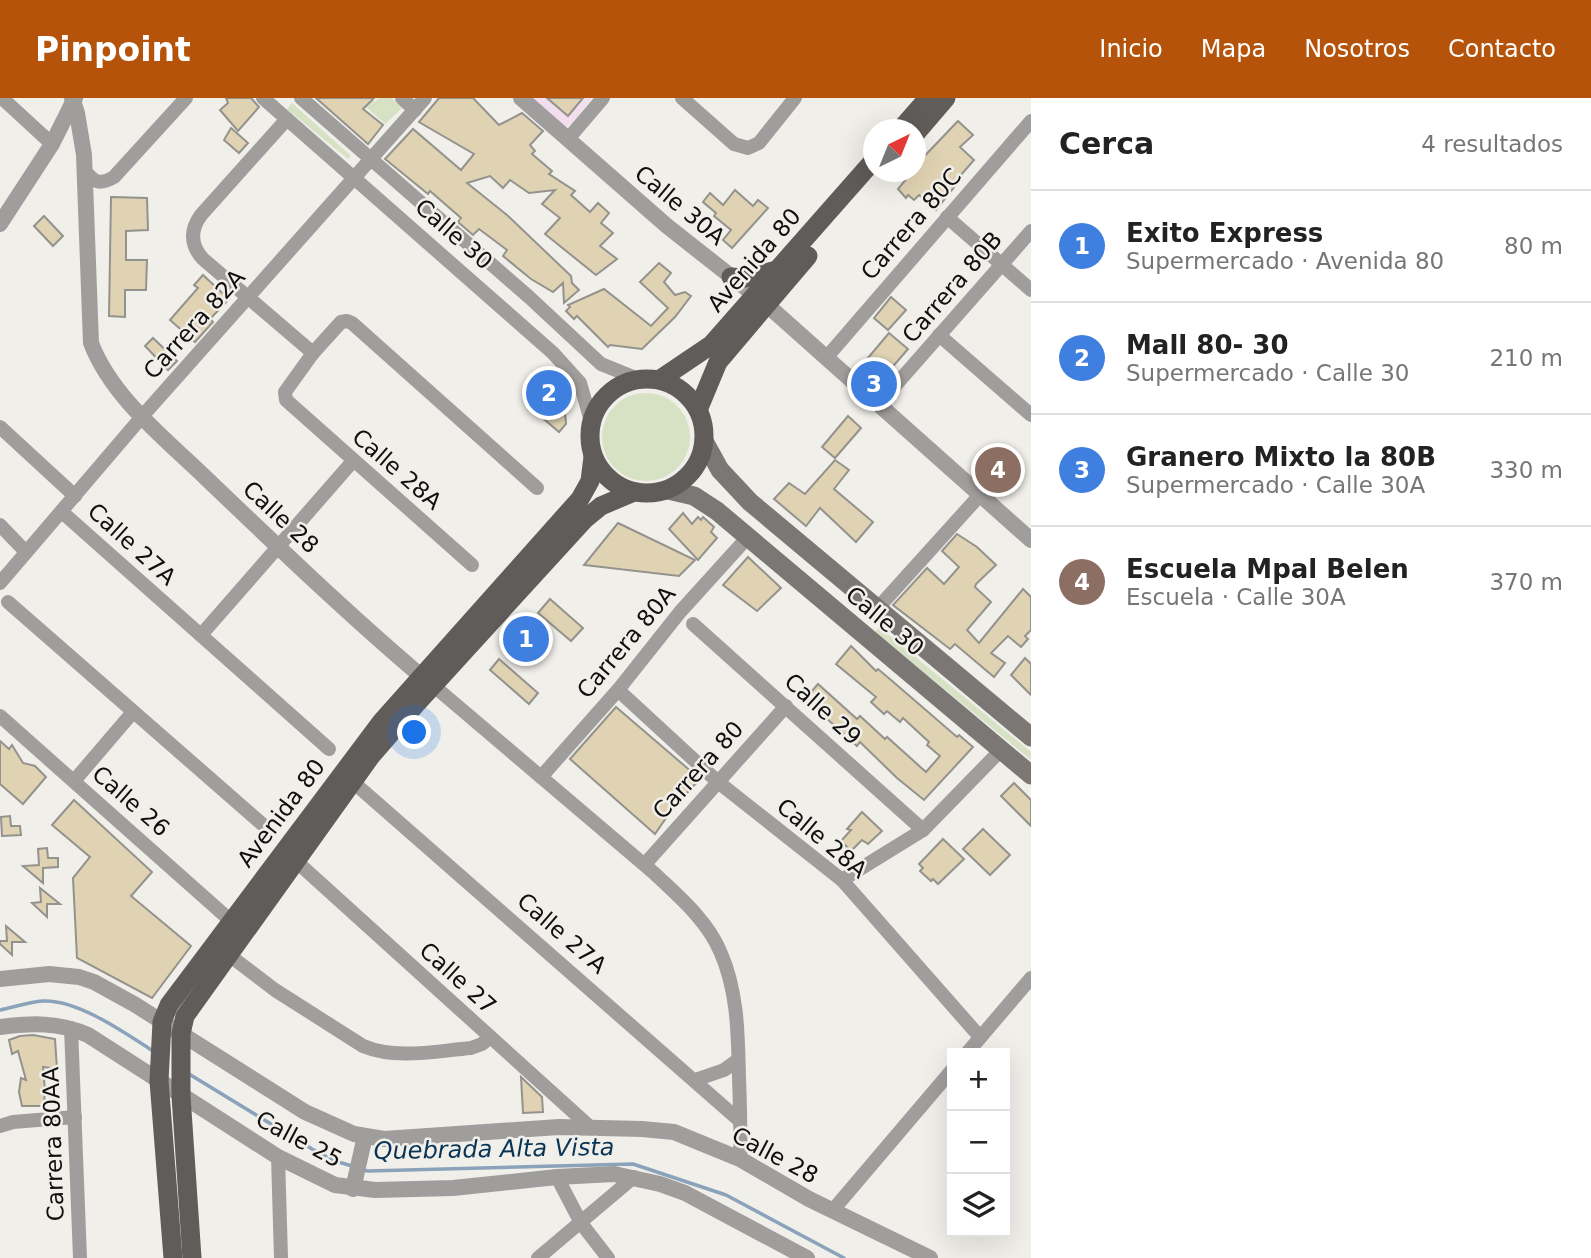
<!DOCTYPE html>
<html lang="es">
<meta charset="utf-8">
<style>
:root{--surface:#fff;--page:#f2f2f2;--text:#222;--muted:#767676;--line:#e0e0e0;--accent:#b45309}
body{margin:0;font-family:"DejaVu Sans",sans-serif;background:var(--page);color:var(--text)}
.controls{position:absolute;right:21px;bottom:21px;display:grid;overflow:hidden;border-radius:0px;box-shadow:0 7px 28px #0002}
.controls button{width:63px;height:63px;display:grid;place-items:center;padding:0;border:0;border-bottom:2px solid var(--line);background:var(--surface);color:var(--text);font:35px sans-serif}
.compass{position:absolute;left:863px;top:21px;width:63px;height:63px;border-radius:50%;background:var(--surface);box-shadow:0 7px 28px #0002;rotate:43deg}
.you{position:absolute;left:415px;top:635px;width:24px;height:24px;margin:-18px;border:5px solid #fff;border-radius:50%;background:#1a73e8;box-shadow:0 0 0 10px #1a73e833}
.badge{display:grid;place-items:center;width:46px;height:46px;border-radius:50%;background:var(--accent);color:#fff;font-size:23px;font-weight:700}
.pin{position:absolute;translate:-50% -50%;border:4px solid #fff;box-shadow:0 2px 7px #0006}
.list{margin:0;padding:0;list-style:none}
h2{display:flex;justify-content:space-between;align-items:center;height:91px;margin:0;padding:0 28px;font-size:30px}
h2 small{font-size:23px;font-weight:400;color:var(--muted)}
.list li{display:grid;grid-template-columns:46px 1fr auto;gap:21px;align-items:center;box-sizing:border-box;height:112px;padding:0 28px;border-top:2px solid var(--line)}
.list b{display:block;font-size:26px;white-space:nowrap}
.list p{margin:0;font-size:23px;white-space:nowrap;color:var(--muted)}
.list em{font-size:23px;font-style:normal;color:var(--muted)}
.icon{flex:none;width:38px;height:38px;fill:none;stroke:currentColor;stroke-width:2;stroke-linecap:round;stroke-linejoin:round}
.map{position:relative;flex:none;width:1031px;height:1160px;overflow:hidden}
header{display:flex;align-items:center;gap:42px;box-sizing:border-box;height:98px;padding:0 35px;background:var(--accent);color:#fff}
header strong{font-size:33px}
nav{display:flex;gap:38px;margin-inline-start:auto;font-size:24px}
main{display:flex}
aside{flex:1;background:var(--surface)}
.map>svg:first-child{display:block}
.commercial{fill:#f2deee}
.green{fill:#d7e1c4}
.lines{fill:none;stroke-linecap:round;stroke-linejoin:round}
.stream{stroke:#8aa3ba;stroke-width:3.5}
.building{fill:#e0d3b3;stroke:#94928d;stroke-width:2}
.minor{stroke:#a09e9d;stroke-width:14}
.tertiary{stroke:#a09e9d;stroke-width:16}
.secondary{stroke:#7a7775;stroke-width:19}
.primary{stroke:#5f5c5a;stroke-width:19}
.labels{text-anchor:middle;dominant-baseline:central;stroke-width:5;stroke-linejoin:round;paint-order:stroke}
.street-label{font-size:23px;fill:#100f0e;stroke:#f1efea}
.water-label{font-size:24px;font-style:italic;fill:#093455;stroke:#f1efea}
</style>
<header>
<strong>Pinpoint</strong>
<nav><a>Inicio</a><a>Mapa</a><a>Nosotros</a><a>Contacto</a></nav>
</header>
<main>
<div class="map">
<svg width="1031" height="1160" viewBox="0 0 1031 1160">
<rect width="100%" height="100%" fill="#f1efea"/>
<!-- commercial -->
<polygon class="commercial" points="526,0 592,0 572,25 564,30"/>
<!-- green -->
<g class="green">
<polygon points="371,0 375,4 378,0 392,0 402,10 385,26 362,5"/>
<polygon points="292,5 351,58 348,61 287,11"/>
<circle cx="646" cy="339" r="44"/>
<polygon points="879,529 1031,654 1031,662 875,534"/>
</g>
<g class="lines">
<!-- stream -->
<g class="stream">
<path d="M0,912C14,909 29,904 43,903C77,901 125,935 153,953"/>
<polyline points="189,976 312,1051 335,1063 352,1068"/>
<polyline points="363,1072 368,1073 633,1066 726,1097 844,1160"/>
</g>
</g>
<!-- building -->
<g class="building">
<polygon points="226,0 251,0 259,9 238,33 220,12 228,5"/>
<polygon points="316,0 374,0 363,11 383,27 368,46"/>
<polygon points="439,0 473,0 499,27 522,15 543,33 530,47 535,53 532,56 552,73 549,76 575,93 571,97 590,114 598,105 609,115 601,125 613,135 600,148 617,161 596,177 545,136 560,120 542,106 555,92 529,95 510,82 503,90 490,78 467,85 507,117 571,178 572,185 579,192 564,205 563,185 553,194 531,181 503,158 507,152 479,131 473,137 458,124 461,120 430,93 428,96 385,61 413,31 461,72 474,56 419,24"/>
<polygon points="547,0 583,0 568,18"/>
<polygon points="958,23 973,37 960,49 974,62 953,86 955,88 936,112 919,97 914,102 908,97 906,100 898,91 912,74 915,74 915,68"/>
<polygon points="231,30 248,45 239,55 224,42"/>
<polygon points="735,92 753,108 758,102 768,110 732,150 723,142 731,132 714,118 716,115 703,104 710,95 723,107"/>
<polygon points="111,99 147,100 148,132 126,133 126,162 147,162 146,192 125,192 125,219 109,218"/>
<polygon points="44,118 63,138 53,148 34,128"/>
<polygon points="659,165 671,175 664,184 675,197 685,194 691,198 675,219 642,251 610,247 608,249 577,218 574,221 566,213 570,209 568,207 604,191 651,228 668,210 640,184"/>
<polygon points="203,177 229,201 210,221 213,224 195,244 170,222 198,190 194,187"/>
<polygon points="891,199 906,212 888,232 874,220"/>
<polygon points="889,235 908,251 875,289 857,273"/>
<polygon points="153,240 177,263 168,272 145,248"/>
<polygon points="551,275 562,284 566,326 559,334 525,305"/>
<polygon points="848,318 861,330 835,360 822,349"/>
<polygon points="835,362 849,372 834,391 873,424 856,444 820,410 806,428 774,401 789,385 805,396"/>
<polygon points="683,415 692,426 698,419 701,422 703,419 714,429 711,434 717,440 698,462 669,431"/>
<polygon points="618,425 695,462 679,478 584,467"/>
<polygon points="957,436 977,449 996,467 976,486 975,489 991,504 967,532 979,545 1023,491 1031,499 1031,532 1025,538 1028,541 1021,549 1008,538 991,555 1005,565 994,579 955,546 950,551 893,507 927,470 944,486 959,469 942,453"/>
<polygon points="748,459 781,490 757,513 723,487"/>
<polygon points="550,501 583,530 571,543 538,515"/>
<polygon points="851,548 876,573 878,571 891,582 957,639 959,637 973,649 924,702 897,680 860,644 857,648 805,601 818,586 857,621 860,618 885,641 887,639 926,674 940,658 927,647 929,644 903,620 900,624 887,613 884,616 871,604 876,599 836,566"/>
<polygon points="1025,560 1031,566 1031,597 1011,577"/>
<polygon points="499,561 538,595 529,606 490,572"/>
<polygon points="616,609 700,681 673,710 655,736 570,661"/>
<polygon points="0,643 9,651 12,647 23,665 35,668 46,679 23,706 0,686"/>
<polygon points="1014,685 1031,702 1031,728 1001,698"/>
<polygon points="74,702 152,774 131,798 191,848 152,900 77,860 73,780 90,759 52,727"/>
<polygon points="862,714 882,733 868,746 862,742 851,753 841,743 851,732 847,731"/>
<polygon points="10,718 11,728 20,728 21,737 2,738 1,719"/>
<polygon points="983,731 1010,757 990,777 963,751"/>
<polygon points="943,741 964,761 938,786 933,781 931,783 920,773 923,770 919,766"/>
<polygon points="47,750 48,760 58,760 58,769 43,770 43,785 23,768 39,767 38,751"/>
<polygon points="40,790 60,806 47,806 47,819 32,805 41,804"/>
<polygon points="6,828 25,844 12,844 12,857 0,846 0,843 7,843"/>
<polygon points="33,937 55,941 57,971 43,969 45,992 44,1008 22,1008 19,994 21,980 26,982 18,953 12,956 9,942 20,938"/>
<polygon points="521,979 542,999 543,1014 523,1015"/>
</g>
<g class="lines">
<!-- minor -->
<g class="minor">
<polyline points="2,0 52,46"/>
<polyline points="263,0 553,255 580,285 591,323"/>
<polyline points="301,0 529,199 601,266 638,281"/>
<polyline points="402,0 415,12"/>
<polyline points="682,0 734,46 748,50 759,45 795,0"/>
<path d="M287,21L201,117C190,132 190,147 203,161L313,255"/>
<polyline points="568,41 603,0"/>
<path d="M85,73C95,85 100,87 114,79L186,0"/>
<polyline points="947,119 1031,192"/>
<polyline points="939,237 1031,317"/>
<polyline points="826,260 1031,23"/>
<polyline points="879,306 1031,133"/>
<polyline points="0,329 75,398"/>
<polyline points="62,414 329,651"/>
<polyline points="0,427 26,454"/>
<polyline points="472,467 286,302 285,294 313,255 341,224 347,223 352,225 537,390"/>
<polyline points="0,485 146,314 425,0"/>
<polyline points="8,504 262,726"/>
<polyline points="877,511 980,397"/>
<polyline points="693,526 923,732"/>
<polyline points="201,537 353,363"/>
<path d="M428,583L654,775C678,798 707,822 720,853C738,893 738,937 739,980C740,1007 741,1034 740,1061"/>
<polyline points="618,592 718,684 842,782 980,939"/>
<polyline points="0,618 231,823"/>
<polyline points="541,679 618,592 680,514 747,440"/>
<polyline points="74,683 133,614"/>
<polyline points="353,684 740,1023"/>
<polyline points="297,764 590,1029"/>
<polyline points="645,766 786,608"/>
<polyline points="842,782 923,732 1001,652"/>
<path d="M229,857L275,892L363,948C397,962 435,953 471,950L482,946L490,939"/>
<polyline points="71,930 80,1160"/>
<polyline points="967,955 1031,880"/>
<polyline points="695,982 724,972 738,962"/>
<polyline points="0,1028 13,1024 75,1019"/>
<polyline points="278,1059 281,1160"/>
<polyline points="557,1079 581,1125 608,1160"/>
<polyline points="833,1112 952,972"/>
<polyline points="538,1160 634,1079"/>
</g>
<!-- tertiary -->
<g class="tertiary">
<path d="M72,0L77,15L84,57L91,245C112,300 166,341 208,382C278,449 348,516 421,578"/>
<polyline points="521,0 667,128 766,206 1031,442"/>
<polyline points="0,126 52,46 75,0"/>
<polyline points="0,881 49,876 79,879 94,884 134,906 305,1014 354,1036 384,1041 559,1029 642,1031 674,1034 740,1061 809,1101 930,1160"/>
<path d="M0,929C31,925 59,924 88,937L278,1059L335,1087L375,1092L453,1090L557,1079L614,1076L660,1086L685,1095L807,1160"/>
<polyline points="353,1091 365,1038"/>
</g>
<!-- secondary -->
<g class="secondary">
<polyline points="704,343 720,372 750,404 1031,639"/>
<polyline points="668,392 694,398 717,413 1031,677"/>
</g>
<!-- primary -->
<g class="primary">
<polyline points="900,32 928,0"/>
<polyline points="916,35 946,0"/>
<polyline points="731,179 745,180 777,172"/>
<circle cx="647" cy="338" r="57"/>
<polyline points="659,282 711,247 874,62"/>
<polyline points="698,312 718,264 808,158"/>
<polyline points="173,1160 159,983 162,924 169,907 382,623 580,401 590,383 593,359"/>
<polyline points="192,1160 181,998 181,936 185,918 371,658 417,605 584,422 601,408 634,394"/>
</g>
</g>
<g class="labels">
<!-- street labels -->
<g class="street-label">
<text transform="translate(680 107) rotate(40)">Calle 30A</text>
<text transform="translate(911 126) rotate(-49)">Carrera 80C</text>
<text transform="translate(454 136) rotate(41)">Calle 30</text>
<text transform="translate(754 162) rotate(-49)">Avenida 80</text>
<text transform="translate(952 189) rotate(-49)">Carrera 80B</text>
<text transform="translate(194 226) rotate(-48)">Carrera 82A</text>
<text transform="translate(397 371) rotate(41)">Calle 28A</text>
<text transform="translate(281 419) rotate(43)">Calle 28</text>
<text transform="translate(132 446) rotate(42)">Calle 27A</text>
<text transform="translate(885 523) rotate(40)">Calle 30</text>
<text transform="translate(626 544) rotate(-50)">Carrera 80A</text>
<text transform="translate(823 611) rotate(42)">Calle 29</text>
<text transform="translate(698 672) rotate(-48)">Carrera 80</text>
<text transform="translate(131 703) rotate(41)">Calle 26</text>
<text transform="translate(281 715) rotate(-53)">Avenida 80</text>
<text transform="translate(822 740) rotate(40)">Calle 28A</text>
<text transform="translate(562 835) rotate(41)">Calle 27A</text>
<text transform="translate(458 880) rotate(42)">Calle 27</text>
<text transform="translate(299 1041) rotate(28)">Calle 25</text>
<text transform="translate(53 1046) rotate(-92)">Carrera 80AA</text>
<text transform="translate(775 1057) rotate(28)">Calle 28</text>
</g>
<!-- water labels -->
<g class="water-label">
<text transform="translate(494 1051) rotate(-1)">Quebrada Alta Vista</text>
</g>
</g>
</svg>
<div class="controls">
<button>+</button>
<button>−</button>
<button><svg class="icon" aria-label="layers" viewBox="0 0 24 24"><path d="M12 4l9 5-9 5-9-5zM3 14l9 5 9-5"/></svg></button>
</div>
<svg class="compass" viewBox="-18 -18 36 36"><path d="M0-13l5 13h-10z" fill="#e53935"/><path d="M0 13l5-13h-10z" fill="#767676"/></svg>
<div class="you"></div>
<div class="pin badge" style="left:526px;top:541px;background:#3f7fe0">1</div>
<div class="pin badge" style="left:549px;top:295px;background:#3f7fe0">2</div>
<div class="pin badge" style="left:874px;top:286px;background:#3f7fe0">3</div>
<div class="pin badge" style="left:998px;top:372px;background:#8d6e63">4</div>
</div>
<aside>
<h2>Cerca<small>4 resultados</small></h2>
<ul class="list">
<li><span class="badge" style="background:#3f7fe0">1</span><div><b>Exito Express</b><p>Supermercado · Avenida 80</p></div><em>80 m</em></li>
<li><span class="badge" style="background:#3f7fe0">2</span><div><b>Mall 80- 30</b><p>Supermercado · Calle 30</p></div><em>210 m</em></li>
<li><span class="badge" style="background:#3f7fe0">3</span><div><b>Granero Mixto la 80B</b><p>Supermercado · Calle 30A</p></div><em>330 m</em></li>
<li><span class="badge" style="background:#8d6e63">4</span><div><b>Escuela Mpal Belen</b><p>Escuela · Calle 30A</p></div><em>370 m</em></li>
</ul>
</aside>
</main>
